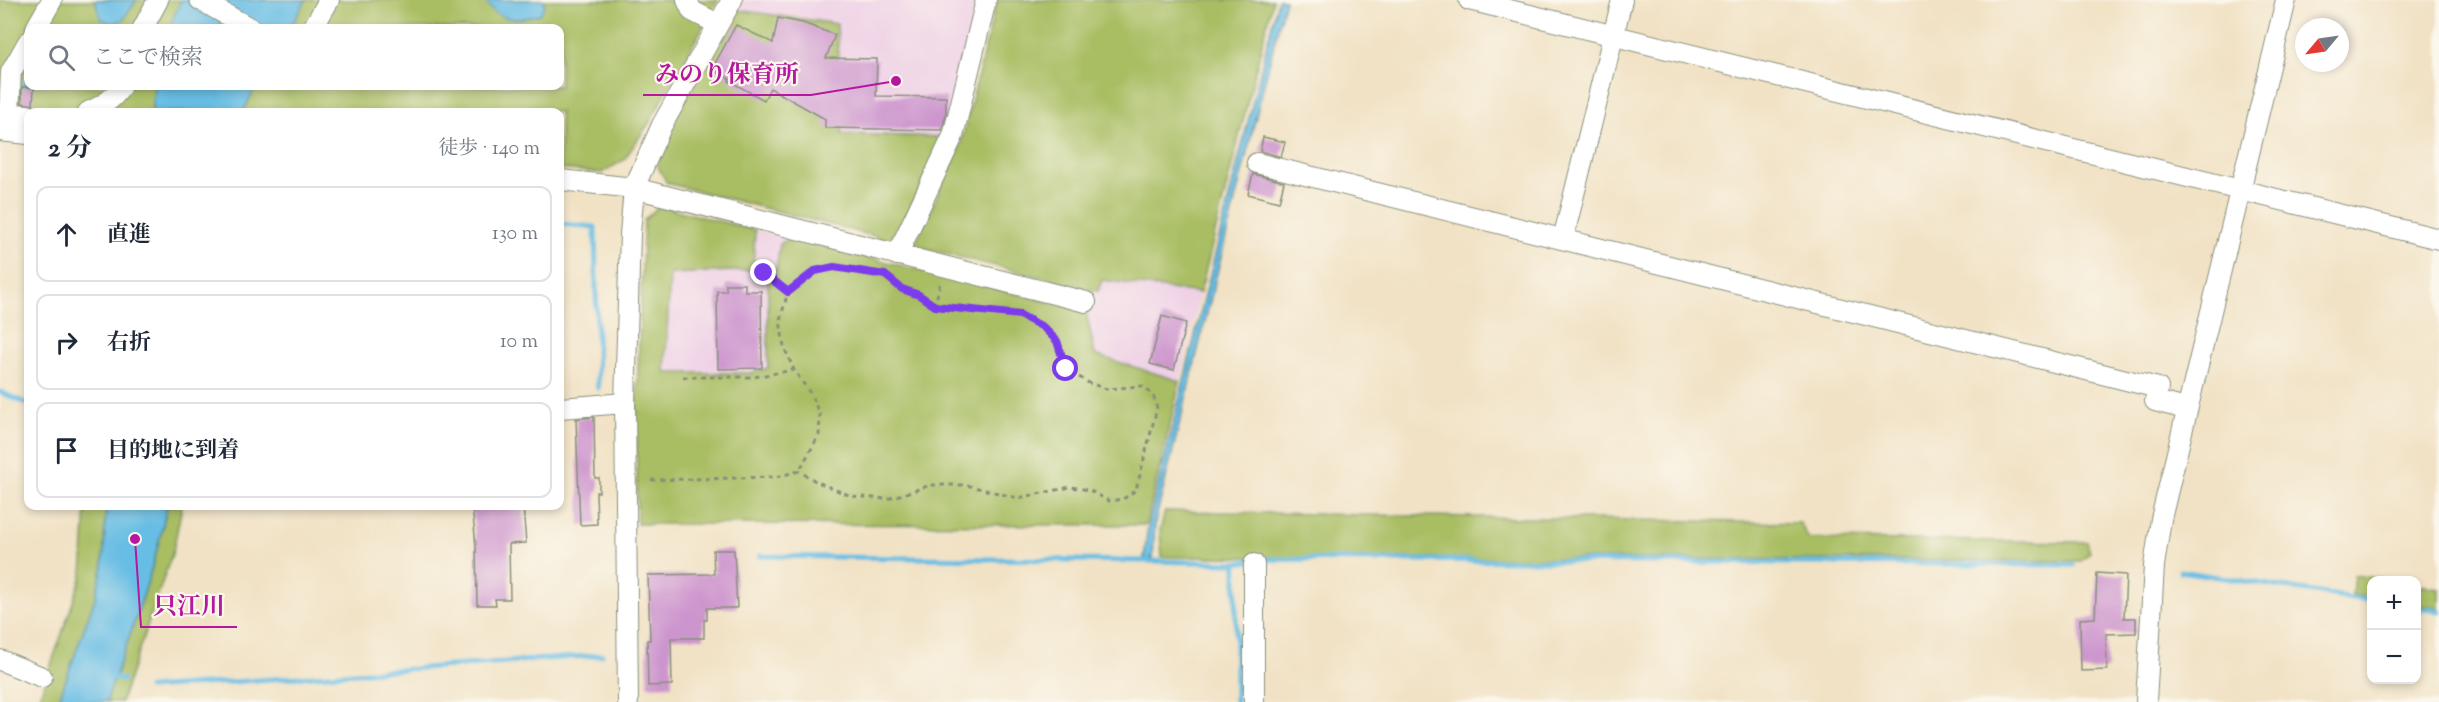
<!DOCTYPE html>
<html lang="ja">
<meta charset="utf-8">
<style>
:root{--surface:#fff;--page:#f2f2f3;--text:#1f2937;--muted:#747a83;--line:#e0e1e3}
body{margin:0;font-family:"Sorts Mill Goudy","Noto Serif JP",serif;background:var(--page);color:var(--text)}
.controls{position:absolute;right:18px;bottom:18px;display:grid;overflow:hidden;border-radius:12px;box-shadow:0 3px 9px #0003}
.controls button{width:54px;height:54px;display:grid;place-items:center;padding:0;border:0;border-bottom:2px solid var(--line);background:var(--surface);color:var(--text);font:30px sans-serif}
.compass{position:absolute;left:2295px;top:18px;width:54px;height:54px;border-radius:50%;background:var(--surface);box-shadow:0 3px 9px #0003;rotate:241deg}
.stop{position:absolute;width:18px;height:18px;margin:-14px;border:4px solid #7c3aed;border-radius:50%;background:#fff}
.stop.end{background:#7c3aed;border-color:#fff;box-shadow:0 2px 6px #0008}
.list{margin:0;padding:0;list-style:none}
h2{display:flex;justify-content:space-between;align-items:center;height:78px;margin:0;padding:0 24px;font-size:26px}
h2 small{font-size:20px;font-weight:400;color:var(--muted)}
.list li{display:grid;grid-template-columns:39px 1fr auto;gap:18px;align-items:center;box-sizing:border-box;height:96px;margin:0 12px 12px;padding:0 12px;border:2px solid var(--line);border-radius:12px}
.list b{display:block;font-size:22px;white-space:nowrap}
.list em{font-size:20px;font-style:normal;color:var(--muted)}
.icon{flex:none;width:33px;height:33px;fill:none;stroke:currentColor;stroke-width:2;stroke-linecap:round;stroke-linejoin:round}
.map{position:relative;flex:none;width:2439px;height:702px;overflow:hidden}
.search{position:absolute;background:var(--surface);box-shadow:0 3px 9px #0003;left:24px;top:24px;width:540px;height:66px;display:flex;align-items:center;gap:15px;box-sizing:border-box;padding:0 21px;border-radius:12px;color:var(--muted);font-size:22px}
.panel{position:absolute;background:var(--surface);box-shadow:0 3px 9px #0003;left:24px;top:108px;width:540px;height:402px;border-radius:12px}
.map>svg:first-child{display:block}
.built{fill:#efd0e6}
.green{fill:#a9be63;stroke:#647e4c;stroke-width:1.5;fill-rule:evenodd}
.water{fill:#68bde4;stroke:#447d8c;stroke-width:1.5}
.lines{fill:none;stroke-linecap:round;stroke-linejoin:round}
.stream{stroke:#68bde4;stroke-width:5}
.building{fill:#cd95ce}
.minor-casing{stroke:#88907c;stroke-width:22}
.path{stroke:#88907c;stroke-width:3;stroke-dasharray:4.5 4.5;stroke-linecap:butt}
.minor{stroke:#fff;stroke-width:20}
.route{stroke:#7c3aed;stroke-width:8}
.leader{fill:none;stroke:#b5179e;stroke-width:2}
.callout-dot{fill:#b5179e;stroke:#fbf7ec;stroke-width:2}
.callout-label{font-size:24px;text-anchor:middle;font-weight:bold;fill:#b5179e;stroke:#fbf7ec;stroke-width:4.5;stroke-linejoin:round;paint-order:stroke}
</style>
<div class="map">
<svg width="2439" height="702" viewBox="0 0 2439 702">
<rect width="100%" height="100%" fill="#fbf7ec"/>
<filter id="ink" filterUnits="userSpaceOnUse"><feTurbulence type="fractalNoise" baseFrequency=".0167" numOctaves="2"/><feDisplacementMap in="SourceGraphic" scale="12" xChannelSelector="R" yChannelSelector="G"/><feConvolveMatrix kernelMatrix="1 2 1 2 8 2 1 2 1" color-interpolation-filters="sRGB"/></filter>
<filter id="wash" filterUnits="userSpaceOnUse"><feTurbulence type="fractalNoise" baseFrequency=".008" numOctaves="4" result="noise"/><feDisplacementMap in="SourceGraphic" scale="24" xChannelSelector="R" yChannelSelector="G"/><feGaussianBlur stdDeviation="1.35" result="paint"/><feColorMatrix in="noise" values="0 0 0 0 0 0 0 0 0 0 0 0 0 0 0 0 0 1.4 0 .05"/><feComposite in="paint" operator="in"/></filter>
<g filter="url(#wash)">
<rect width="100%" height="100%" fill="#f1e2c5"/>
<!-- built -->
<g class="built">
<polygon points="743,0 977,0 944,137 842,134 837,24 738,10"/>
<polygon points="755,230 789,238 780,244 776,269 768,279 769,368 751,373 664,373 670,274 753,270"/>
<polygon points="1102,280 1200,293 1180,381 1095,355 1086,311"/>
</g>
<!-- green -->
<g class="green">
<path d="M0,0H718L649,123L624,160L602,173L560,169V112H28L0,117ZM28,28H560V86H28Z"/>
<polygon points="997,0 1273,0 1200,293 1102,280 1098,291 914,246 961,144"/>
<polygon points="738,10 837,24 842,134 944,137 894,241 667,183 657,165 676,116"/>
<polygon points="659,206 755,230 753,270 670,274 665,373 751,373 768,368 768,279 776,269 780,244 789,238 1086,311 1095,355 1180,381 1146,525 637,524 637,397 644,220"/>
<polygon points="86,506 106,506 103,566 95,598 58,702 38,702 82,576"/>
<path d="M167,506H182L173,551L121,702H106C129,638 154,573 167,506Z"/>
<polygon points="1165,511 1800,523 1809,539 2087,542 2090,552 2081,561 1162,557 1160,531"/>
<polygon points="2354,575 2390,580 2372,580 2371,598 2352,595"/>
<polygon points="2416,585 2439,588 2439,608 2417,605"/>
</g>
<!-- water -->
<g class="water">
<polygon points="95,0 137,0 123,20 112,24 101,19"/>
<polygon points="181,0 306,0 290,28 169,28"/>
<path d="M485,0H544L545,5L540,14C518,21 498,23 485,0Z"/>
<polygon points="1278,0 1285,0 1155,522 1153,558 1144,558 1148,526"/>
<polygon points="154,86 256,86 243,112 152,112"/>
<path d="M106,506H167C154,573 129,638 106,702H58L95,598L103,566Z"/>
</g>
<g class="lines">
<!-- stream -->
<g class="stream">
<polyline points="18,84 28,84"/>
<polyline points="560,224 595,227 598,388"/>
<polyline points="0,392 28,404"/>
<polyline points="760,556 1148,561"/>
<polyline points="1148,559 1148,561 1236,563 1236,702"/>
<polyline points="1236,563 1262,559 2074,565"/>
<polyline points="2180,571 2372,601"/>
<polyline points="2416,608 2439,611"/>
<polyline points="110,676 123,680"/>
<polyline points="149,688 602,655"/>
</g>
</g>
<g id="blocks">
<!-- building -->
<g class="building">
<polygon points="778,18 803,23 835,35 826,58 877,59 876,96 946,97 946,114 942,130 825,128 825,119 770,88 764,100 729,81 730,79 712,69 736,25 773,43"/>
<polygon points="22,87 34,87 33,105 22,103"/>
<polygon points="1263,137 1285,142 1281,157 1260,151"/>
<polygon points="1253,174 1284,182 1279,202 1248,194"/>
<polygon points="726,284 745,284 745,291 761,291 762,368 718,369 717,291 726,291"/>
<polygon points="1162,316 1186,323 1174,370 1150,364"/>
<polygon points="594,417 595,478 599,478 599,492 596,492 597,524 580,525 576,419"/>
<polygon points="472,506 523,506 526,543 509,544 510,599 495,599 496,605 477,605 476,546"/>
<polygon points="713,550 734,550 737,608 707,608 707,620 704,620 704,638 671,638 672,685 648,686 647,640 650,640 648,575 714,574"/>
<polygon points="2097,573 2126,575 2124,618 2136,618 2136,633 2106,634 2107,670 2081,671 2080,619 2095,618"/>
</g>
</g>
</g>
<g filter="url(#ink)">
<use href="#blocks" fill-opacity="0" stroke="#88907c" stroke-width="1.5"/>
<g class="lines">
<!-- minor casing -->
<g class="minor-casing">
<g id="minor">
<polyline points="200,0 250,28"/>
<polyline points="687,0 692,11 718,24"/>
<polyline points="1469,0 2439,239"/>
<polyline points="36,28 52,0"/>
<polyline points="143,28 158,0"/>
<polyline points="313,28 329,0"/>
<path d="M88,112C100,107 115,99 121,86"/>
<polyline points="0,113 28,115"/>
<polyline points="9,114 11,72 28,42"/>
<polyline points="0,131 28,134"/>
<polyline points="1257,163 2158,388 2155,401 2186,409"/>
<polyline points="560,180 634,188 1086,302"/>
<polyline points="1563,239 1622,0"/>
<polyline points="897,255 953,136 986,0"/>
<polyline points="560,408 625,403"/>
<polyline points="0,660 42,677"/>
<polyline points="628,702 625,403 630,234 634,188 662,125 732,0"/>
<polyline points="1254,702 1254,564"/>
<polyline points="2146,702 2154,566 2161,519 2286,0"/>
</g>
</g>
<!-- path -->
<g class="path">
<polyline points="764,273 788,292"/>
<polyline points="935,306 940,282"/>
<polyline points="683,377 753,377 794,370"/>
<polyline points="651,480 776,477 799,471 819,435 820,415 810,393 794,370 784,347 780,320 788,292 815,271 834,267 885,275 902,289 919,295 935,306 1020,316 1043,327 1057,341 1066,369 1089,383 1107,389 1142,386 1153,395 1157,408 1136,490 1123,499 1109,501 1089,490 1071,487 1018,498 966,485 931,485 887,499 851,496 817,482 799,471"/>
</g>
<!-- minor -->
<use href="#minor" class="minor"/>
</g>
</g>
<g class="lines" filter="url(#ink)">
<!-- route -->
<polyline class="route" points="764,273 788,292 815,271 834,267 885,275 902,289 919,295 935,306 1020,315 1043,327 1057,341 1066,369"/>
</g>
<!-- callouts -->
<path class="leader" d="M896 81L811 95H643M135 539L141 627H237"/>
<g class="callout-dot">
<circle cx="896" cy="81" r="6"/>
<circle cx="135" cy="539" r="6"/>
</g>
<g class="callout-label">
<text x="727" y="82">みのり保育所</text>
<text x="189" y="614">只江川</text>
</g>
</svg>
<div class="controls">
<button>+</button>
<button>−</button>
</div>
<svg class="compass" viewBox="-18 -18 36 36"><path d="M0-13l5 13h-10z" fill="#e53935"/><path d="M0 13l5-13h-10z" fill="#747a83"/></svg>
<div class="stop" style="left:1066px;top:369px"></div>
<div class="stop end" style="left:764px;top:273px"></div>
<div class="search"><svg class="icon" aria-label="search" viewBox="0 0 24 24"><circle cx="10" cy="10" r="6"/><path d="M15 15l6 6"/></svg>ここで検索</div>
<section class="panel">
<h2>2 分<small>徒歩 · 140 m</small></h2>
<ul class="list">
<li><svg class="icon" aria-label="ahead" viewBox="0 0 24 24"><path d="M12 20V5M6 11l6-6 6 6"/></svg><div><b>直進</b></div><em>130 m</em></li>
<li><svg class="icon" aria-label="right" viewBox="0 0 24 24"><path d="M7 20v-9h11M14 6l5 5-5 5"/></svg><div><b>右折</b></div><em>10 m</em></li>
<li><svg class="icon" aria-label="arrive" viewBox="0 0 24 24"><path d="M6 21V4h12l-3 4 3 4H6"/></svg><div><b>目的地に到着</b></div></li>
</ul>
</section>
</div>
